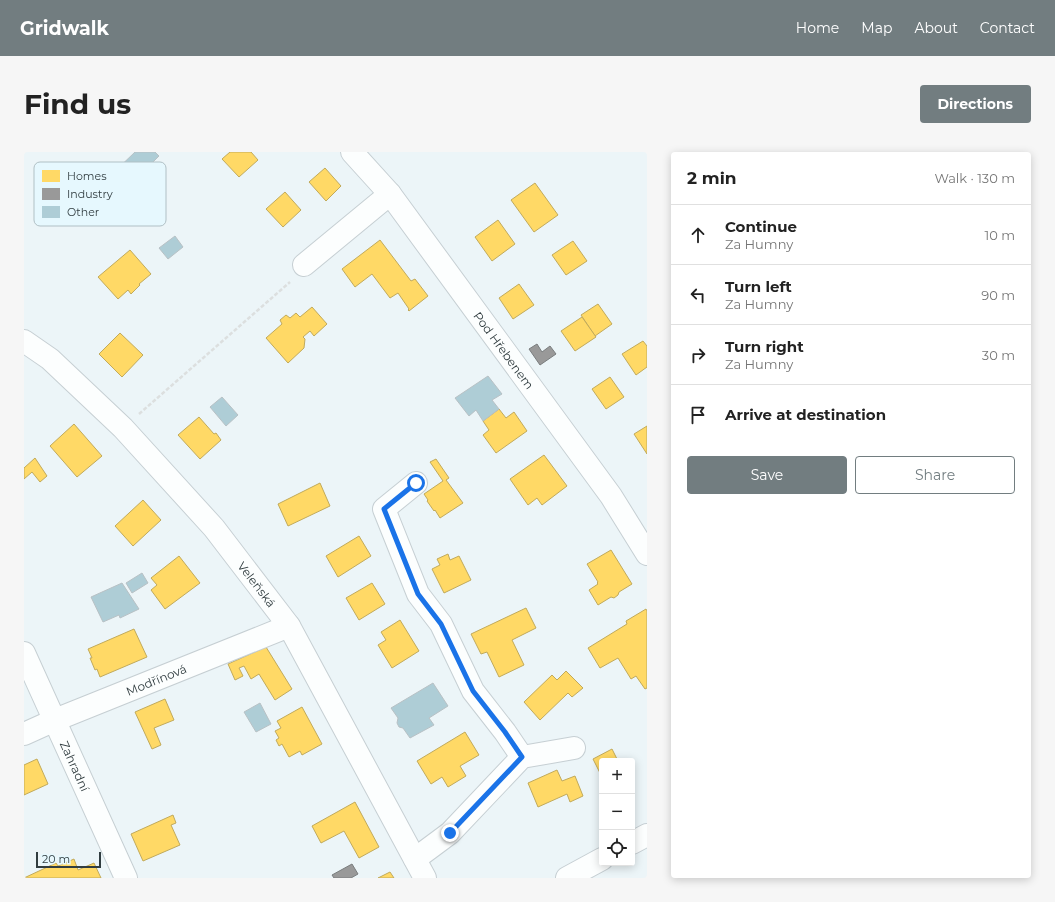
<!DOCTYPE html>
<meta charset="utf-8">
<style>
:root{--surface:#fff;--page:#f6f6f6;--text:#222;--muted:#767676;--line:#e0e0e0;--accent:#727d80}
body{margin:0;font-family:Montserrat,sans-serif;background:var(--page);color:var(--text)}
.controls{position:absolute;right:12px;bottom:12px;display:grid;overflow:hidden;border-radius:4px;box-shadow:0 2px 10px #0003}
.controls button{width:36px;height:36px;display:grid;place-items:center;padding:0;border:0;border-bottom:1px solid var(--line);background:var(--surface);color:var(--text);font:20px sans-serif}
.scale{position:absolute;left:12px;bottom:10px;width:65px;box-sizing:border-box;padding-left:4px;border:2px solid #313d40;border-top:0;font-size:11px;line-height:14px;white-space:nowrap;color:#313d40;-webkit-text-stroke:3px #e6f8fe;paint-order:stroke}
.stop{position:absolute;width:12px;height:12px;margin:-9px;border:3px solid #1a73e8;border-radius:50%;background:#fff}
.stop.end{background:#1a73e8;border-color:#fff;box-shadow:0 1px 4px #0008}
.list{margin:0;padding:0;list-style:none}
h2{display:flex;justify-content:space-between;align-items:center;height:52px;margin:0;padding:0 16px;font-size:17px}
h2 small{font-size:13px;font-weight:400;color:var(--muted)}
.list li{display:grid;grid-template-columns:26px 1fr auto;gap:12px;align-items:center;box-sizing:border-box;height:60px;padding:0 16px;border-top:1px solid var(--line)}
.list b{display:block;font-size:15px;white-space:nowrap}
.list p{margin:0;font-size:13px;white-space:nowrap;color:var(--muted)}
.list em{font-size:13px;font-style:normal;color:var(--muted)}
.actions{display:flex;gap:8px;padding:12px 16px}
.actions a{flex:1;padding:9px 0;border:1px solid var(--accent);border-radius:4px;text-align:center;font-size:14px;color:var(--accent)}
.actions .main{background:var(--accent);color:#fff}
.icon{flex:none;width:22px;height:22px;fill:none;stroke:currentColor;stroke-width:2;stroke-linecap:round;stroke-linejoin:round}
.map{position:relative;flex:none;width:623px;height:726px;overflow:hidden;border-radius:4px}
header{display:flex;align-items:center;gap:24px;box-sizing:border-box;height:56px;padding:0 20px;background:var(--accent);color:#fff}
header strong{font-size:19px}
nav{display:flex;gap:22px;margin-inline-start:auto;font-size:14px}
.intro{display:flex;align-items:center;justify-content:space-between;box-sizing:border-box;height:96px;padding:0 24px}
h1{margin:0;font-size:28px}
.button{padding:10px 18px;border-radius:4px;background:var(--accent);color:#fff;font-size:14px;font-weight:700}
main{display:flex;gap:24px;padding:0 24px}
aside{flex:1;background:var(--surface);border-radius:4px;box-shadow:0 2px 10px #0003}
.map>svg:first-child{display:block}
.homes{fill:#ffd966;stroke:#c1aa5b}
.industry{fill:#999;stroke:#7a7d7e}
.building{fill:#aecdd6;stroke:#b8c1c5}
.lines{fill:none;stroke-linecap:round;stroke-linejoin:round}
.street-casing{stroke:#c6cfd3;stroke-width:24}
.secondary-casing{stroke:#c6cfd3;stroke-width:24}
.path{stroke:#dcdfdf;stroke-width:2.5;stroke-dasharray:4 2;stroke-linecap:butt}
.street{stroke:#fcfefe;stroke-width:22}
.secondary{stroke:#fcfefe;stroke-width:22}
.route{stroke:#1a73e8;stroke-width:5}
.labels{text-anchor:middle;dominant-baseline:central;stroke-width:4;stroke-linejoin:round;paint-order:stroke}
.street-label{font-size:12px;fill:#313d40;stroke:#e6f8fe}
.key{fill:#e6f8fe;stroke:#b0c0c5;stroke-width:1}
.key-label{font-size:11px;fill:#313d40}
</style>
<header>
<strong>Gridwalk</strong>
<nav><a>Home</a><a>Map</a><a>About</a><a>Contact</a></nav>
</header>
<div class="intro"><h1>Find us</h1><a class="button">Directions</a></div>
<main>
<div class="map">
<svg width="623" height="726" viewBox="0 0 623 726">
<rect width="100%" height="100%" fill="#ecf5f8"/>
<!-- homes -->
<g class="homes">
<polygon points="206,0 227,0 234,8 215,25 198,7"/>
<polygon points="301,16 317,34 302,49 285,30"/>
<polygon points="511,31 534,63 510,80 487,48"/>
<polygon points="261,40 277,58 259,75 242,57"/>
<polygon points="474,68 491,92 468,109 451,85"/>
<polygon points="356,88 387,129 391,127 404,144 385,159 384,158 385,157 374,141 366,146 348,122 331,135 318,117"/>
<polygon points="549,89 563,109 542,123 528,103"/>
<polygon points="106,98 127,122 115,132 116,133 107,142 104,138 94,147 74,125"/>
<polygon points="495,132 510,153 489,167 475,146"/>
<polygon points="574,152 588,172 571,184 557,163"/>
<polygon points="288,155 303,172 290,184 286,179 279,185 281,187 280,196 264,211 242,186 258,172 256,168 262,163 266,166 272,161 276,165"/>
<polygon points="558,165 572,185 551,199 537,179"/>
<polygon points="96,181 119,203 98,225 75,202"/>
<polygon points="619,189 623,194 623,215 612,223 598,202"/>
<polygon points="586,225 600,245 582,257 568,237"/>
<polygon points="475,257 482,266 490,260 503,279 472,301 459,283 465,278 459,269"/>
<polygon points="175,265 190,282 192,281 197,288 176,307 154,283"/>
<polygon points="50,272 78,304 53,325 26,294"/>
<polygon points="623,274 623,302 610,282"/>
<polygon points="520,303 543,334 518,353 513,346 504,353 486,327"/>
<polygon points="11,306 23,324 16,330 8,320 0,327 0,316"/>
<polygon points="412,307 425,326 422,328 439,351 416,366 411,358 410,359 403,349 404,348 400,342 419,329 406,310"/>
<polygon points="296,331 306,354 264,374 254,352"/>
<polygon points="119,348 137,368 109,394 91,374"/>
<polygon points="335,384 347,404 314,425 302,404"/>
<polygon points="587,398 608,432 595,440 594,443 590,446 587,445 574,453 565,438 574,432 573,431 574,430 563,412"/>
<polygon points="424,402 426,408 435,404 447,428 420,441 408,417 416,413 413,407"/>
<polygon points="155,404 176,431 141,457 127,438 133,433 127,426"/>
<polygon points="348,431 361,452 335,468 322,446"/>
<polygon points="502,456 512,476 488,488 500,513 475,525 463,500 457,502 447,482"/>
<polygon points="622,457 623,459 623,536 621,537 612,524 607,527 594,506 576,516 564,496 603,472 602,469"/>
<polygon points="376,468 395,499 368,516 354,493 362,488 357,480"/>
<polygon points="110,477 123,505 76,525 73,517 71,518 66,506 68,506 64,497"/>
<polygon points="242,495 268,537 251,548 235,522 227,527 220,514 215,516 219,524 211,528 204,512"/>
<polygon points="542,519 559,536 548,545 544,541 516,568 500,550 528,523 533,528"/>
<polygon points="141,547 150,568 130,576 137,593 128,597 111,560"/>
<polygon points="278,555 298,592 278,603 276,599 265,605 258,592 255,594 252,588 255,586 251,579 257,576 253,569"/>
<polygon points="441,580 455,603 436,614 442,624 424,635 418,625 407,632 393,609"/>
<polygon points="588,597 594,609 578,609 578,625 569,607"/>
<polygon points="13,607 24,632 0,643 0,613"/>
<polygon points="533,618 538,629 551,624 559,644 546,650 543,642 514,655 504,631"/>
<polygon points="331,650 355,695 335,706 320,679 297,691 288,674"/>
<polygon points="149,663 152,671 147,673 156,693 119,709 107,682"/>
<polygon points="50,707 54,718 70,711 77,726 0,726 32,711 34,714"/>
<polygon points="366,720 370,726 354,726"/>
</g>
<!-- industry -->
<g class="industry">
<polygon points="513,192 518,200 526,194 532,202 516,213 505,197"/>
<polygon points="328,712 334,722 327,726 310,726 308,723"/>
</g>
<!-- building -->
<g class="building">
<polygon points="111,0 131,0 135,4 100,39 86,24"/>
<polygon points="151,84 159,95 144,107 135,96"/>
<polygon points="464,224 478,242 468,248 475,257 459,269 452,258 445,264 431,246"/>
<polygon points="198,245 214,263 202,274 186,255"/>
<polygon points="118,421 124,431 108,441 102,431"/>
<polygon points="98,431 115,457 96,466 95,463 79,470 67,445"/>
<polygon points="409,531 424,554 405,566 410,573 386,586 379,576 375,575 373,571 374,566 367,556"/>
<polygon points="236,551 247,572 232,580 220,560"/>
</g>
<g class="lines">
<!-- street casing -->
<g class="street-casing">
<g id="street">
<path id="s1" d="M328,0L366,42L587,344L623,402"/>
<polyline points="280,113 366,42"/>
<polyline points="392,331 360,357 394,442 417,472 449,539 481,580 498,605"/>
<path id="s2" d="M0,501L102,726"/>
<path id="s3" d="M0,582L31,568L265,474"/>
<polyline points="608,691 623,683"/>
<polyline points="391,707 426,681 498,605 550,596"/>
<polyline points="543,726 578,707"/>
</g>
</g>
<!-- secondary casing -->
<g class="secondary-casing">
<g id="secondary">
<path id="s4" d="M0,189L26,207L99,276L190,376L265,474L401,726"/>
</g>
</g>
<!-- path -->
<polyline class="path" points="115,262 266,130"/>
<!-- street -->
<use href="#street" class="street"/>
<!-- secondary -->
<use href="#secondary" class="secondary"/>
</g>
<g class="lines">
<!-- route -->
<polyline class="route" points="392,331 360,357 394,442 417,472 449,539 481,580 498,605 426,681"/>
</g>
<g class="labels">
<!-- street labels -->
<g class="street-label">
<text stroke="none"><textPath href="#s1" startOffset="250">Pod Hřebenem</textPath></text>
<text stroke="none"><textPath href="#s4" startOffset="338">Veleňská</textPath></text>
<text stroke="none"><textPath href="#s3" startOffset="143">Modřínová</textPath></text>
<text stroke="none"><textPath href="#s2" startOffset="124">Zahradní</textPath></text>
</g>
</g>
<!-- legend -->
<rect x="10" y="10" width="132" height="64" rx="6" class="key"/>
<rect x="18" y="18" width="18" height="12" fill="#ffd966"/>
<rect x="18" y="36" width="18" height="12" fill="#999"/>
<rect x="18" y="54" width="18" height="12" fill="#aecdd6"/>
<g class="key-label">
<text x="43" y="28">Homes</text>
<text x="43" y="46">Industry</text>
<text x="43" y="64">Other</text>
</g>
</svg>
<div class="controls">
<button>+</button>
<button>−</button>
<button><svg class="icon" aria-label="locate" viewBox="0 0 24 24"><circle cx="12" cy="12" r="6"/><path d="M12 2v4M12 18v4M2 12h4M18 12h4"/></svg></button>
</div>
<div class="scale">20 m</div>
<div class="stop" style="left:392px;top:331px"></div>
<div class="stop end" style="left:426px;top:681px"></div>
</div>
<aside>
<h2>2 min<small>Walk · 130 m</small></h2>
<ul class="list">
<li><svg class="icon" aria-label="ahead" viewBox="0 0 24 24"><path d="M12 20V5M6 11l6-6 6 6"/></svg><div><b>Continue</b><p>Za Humny</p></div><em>10 m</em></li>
<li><svg class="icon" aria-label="left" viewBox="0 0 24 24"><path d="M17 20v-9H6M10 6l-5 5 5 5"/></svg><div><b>Turn left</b><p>Za Humny</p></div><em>90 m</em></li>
<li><svg class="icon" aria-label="right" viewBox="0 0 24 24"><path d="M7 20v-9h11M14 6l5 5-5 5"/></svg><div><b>Turn right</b><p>Za Humny</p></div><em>30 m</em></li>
<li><svg class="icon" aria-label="arrive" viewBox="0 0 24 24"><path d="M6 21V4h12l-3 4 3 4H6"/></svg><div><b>Arrive at destination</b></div></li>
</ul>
<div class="actions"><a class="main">Save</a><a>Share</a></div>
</aside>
</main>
